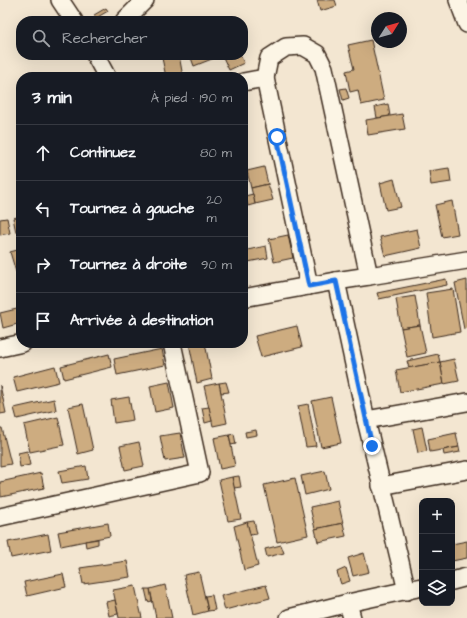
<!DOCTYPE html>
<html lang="fr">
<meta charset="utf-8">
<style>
:root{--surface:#171b24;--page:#20242c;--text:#f1f3f6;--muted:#9ea1a6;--line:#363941}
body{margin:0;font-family:"Architects Daughter",sans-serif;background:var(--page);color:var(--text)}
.controls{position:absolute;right:12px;bottom:12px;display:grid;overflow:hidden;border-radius:8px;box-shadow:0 4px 16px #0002}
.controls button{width:36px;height:36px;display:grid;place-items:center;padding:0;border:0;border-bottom:1px solid var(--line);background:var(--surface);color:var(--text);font:20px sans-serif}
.compass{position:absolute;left:371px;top:12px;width:36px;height:36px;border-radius:50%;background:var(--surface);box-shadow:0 4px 16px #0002;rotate:53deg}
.stop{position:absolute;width:12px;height:12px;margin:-9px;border:3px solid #1a73e8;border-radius:50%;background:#fff}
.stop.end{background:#1a73e8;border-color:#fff;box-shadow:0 1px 4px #0008}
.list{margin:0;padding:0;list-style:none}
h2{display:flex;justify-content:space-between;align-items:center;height:52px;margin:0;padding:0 16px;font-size:17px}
h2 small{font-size:13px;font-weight:400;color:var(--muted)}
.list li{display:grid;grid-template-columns:26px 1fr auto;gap:12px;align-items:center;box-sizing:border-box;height:56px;padding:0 16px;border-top:1px solid var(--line)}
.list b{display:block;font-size:15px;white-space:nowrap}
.list em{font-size:13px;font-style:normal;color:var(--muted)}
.icon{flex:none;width:22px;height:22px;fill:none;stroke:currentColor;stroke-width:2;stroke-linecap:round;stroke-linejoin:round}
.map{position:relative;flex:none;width:467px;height:618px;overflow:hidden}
.search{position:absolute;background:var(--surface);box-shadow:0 4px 16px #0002;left:16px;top:16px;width:232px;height:44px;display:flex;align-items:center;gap:10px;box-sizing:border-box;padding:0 14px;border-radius:16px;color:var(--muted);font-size:15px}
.panel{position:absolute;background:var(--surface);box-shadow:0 4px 16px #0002;left:16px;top:72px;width:232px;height:276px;border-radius:16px}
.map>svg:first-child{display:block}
.building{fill:#cdac80;stroke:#3b2a1e}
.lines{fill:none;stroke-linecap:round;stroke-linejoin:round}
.minor-casing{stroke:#3b2a1e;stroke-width:20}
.minor{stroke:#fcf5e5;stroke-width:17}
.route{stroke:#1a73e8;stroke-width:5}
</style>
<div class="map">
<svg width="467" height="618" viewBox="0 0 467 618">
<rect width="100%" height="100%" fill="#f3e6d1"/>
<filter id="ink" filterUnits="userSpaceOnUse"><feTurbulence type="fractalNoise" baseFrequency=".025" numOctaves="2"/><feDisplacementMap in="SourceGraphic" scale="8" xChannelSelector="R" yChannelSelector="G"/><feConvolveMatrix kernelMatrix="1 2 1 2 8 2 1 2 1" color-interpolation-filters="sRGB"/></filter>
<g filter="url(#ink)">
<!-- building -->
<g class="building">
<polygon points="317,0 335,0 337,6 320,11"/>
<polygon points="106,8 108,11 96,18 94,15"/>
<polygon points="371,40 384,100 361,105 358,90 350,92 346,71 354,69 348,45"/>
<polygon points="179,55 183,77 166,77 162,58"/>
<polygon points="190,55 222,55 194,66"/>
<polygon points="222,55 240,55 244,63 229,70"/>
<polygon points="346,88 349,98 343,100 340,89"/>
<polygon points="388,104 390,116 377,118 375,107"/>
<polygon points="402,114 405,129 368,135 366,120"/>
<polygon points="264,167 268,184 251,188 247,171"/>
<polygon points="449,168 451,182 431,185 429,171"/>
<polygon points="394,179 401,207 386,210 380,183"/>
<polygon points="268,184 273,200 255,204 251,188"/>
<polygon points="253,194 255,204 248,206 245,196"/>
<polygon points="452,201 458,234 442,237 435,205"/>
<polygon points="21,216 21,231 16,232 13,218"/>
<polygon points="7,218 10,233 0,235 0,219"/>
<polygon points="417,229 421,248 385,256 380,237"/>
<polygon points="288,235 293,258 274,262 269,239"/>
<polygon points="266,246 268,258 243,263 243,251"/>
<polygon points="21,249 21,271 16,272 10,252"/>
<polygon points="446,279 447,285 379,299 377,293"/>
<polygon points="467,280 467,328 464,329 455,283"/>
<polygon points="453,289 460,332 432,337 426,293"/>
<polygon points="415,296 420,325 401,328 396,299"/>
<polygon points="21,308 21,323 3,328 0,313"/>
<polygon points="420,325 426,353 407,357 401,328"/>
<polygon points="297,326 302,347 261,357 255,336"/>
<polygon points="189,343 205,343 212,379 197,383"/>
<polygon points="162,349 165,365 117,375 114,359"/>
<polygon points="109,354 112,367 64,379 61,366"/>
<polygon points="438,354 440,362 409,368 407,361"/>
<polygon points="454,359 459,381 444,384 440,362"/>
<polygon points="440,362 444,384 400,392 396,370"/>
<polygon points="55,366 59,382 17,392 13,377"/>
<polygon points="169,382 174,408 155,412 150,386"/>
<polygon points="226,382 229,392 221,393 219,383"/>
<polygon points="219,383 227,423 213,426 204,386"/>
<polygon points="0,385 6,413 0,414"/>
<polygon points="129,397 133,420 114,423 111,400"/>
<polygon points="331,397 341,443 321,447 312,401"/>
<polygon points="54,399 56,410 17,419 14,408"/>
<polygon points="83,404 93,450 78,454 68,407"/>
<polygon points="308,404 316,446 306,447 298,406"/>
<polygon points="209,407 212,421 205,423 202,408"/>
<polygon points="58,417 64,445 30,452 24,425"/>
<polygon points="422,427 427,451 418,453 413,429"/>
<polygon points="0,428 2,428 11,464 0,466"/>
<polygon points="256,430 257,435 246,437 245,432"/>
<polygon points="180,433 185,458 165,461 160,436"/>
<polygon points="456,433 459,447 430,452 428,439"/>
<polygon points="234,434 236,444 231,445 229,435"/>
<polygon points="229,435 235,466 220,469 214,438"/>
<polygon points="139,442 144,466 125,470 120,446"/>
<polygon points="459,447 460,452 444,455 443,450"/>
<polygon points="27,451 30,465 20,467 18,453"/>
<polygon points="86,466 88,479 62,483 59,471"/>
<polygon points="325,471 329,489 305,495 301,476"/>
<polygon points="41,473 44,488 1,497 0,482"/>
<polygon points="239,476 241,487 234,488 232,477"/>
<polygon points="232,477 241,519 228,521 219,480"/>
<polygon points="295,478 308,535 277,542 264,485"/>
<polygon points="338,501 343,523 315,529 310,507"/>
<polygon points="254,521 257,534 250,535 247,522"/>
<polygon points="247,522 258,566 244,570 234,526"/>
<polygon points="108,523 110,536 61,546 58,532"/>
<polygon points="343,523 346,536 318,542 315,529"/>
<polygon points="48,534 51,550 11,558 8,542"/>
<polygon points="98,539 98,544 86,547 85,541"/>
<polygon points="467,541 467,558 452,561 452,544"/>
<polygon points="281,545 284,553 267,557 265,549"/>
<polygon points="364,553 369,572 353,576 348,558"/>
<polygon points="127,561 130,577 83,584 80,568"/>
<polygon points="346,568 350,581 341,584 337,572"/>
<polygon points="199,572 208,611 193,615 184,575"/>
<polygon points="63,574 66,587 27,596 24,582"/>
<polygon points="165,585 172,618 156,618 150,589"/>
<polygon points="266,585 270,598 225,610 221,596"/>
<polygon points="135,586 142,618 119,618 113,590"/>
<polygon points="145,589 150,589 152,601 148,602"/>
<polygon points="212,595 215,610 208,611 205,596"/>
<polygon points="115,600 118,614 109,616 106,602"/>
</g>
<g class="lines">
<!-- minor casing -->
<g class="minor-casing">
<g id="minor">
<polyline points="60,0 74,21"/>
<polyline points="458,0 467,24"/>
<polyline points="124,21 145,0"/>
<polyline points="95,55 107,77"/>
<polyline points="265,78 309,286"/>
<polyline points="243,82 265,78 269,58 286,47 303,46 317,54 324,68 369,276 336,281 366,420 407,591"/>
<polyline points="369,276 467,260"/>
<polyline points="243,298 336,281"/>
<polyline points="0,348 23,343"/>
<polyline points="366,420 467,402"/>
<polyline points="381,486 467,470"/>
<polyline points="0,517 200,473 172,343"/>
<polyline points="452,581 467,577"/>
<polyline points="348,603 352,618"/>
<polyline points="289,618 348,603 422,587"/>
</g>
</g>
<!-- minor -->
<use href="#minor" class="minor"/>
</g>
</g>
<g class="lines" filter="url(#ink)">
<!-- route -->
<polyline class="route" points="277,137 309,286 336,281 372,446"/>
</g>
</svg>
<div class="controls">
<button>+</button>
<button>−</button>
<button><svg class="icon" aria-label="layers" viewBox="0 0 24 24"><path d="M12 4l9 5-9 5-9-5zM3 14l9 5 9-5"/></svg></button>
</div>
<svg class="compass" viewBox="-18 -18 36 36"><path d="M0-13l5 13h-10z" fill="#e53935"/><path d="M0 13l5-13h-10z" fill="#9ea1a6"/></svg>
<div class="stop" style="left:277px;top:137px"></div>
<div class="stop end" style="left:372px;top:446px"></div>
<div class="search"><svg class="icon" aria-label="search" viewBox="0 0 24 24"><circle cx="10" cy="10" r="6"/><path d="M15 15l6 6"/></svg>Rechercher</div>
<section class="panel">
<h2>3 min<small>À pied · 190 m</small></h2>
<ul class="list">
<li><svg class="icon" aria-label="ahead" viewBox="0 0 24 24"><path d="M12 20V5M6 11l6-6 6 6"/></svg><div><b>Continuez</b></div><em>80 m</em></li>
<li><svg class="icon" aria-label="left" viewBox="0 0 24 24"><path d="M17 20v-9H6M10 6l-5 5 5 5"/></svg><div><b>Tournez à gauche</b></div><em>20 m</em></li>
<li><svg class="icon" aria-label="right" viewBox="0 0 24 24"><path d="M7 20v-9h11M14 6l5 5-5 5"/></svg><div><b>Tournez à droite</b></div><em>90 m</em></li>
<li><svg class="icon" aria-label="arrive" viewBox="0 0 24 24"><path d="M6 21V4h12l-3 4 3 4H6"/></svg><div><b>Arrivée à destination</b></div></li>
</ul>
</section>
</div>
